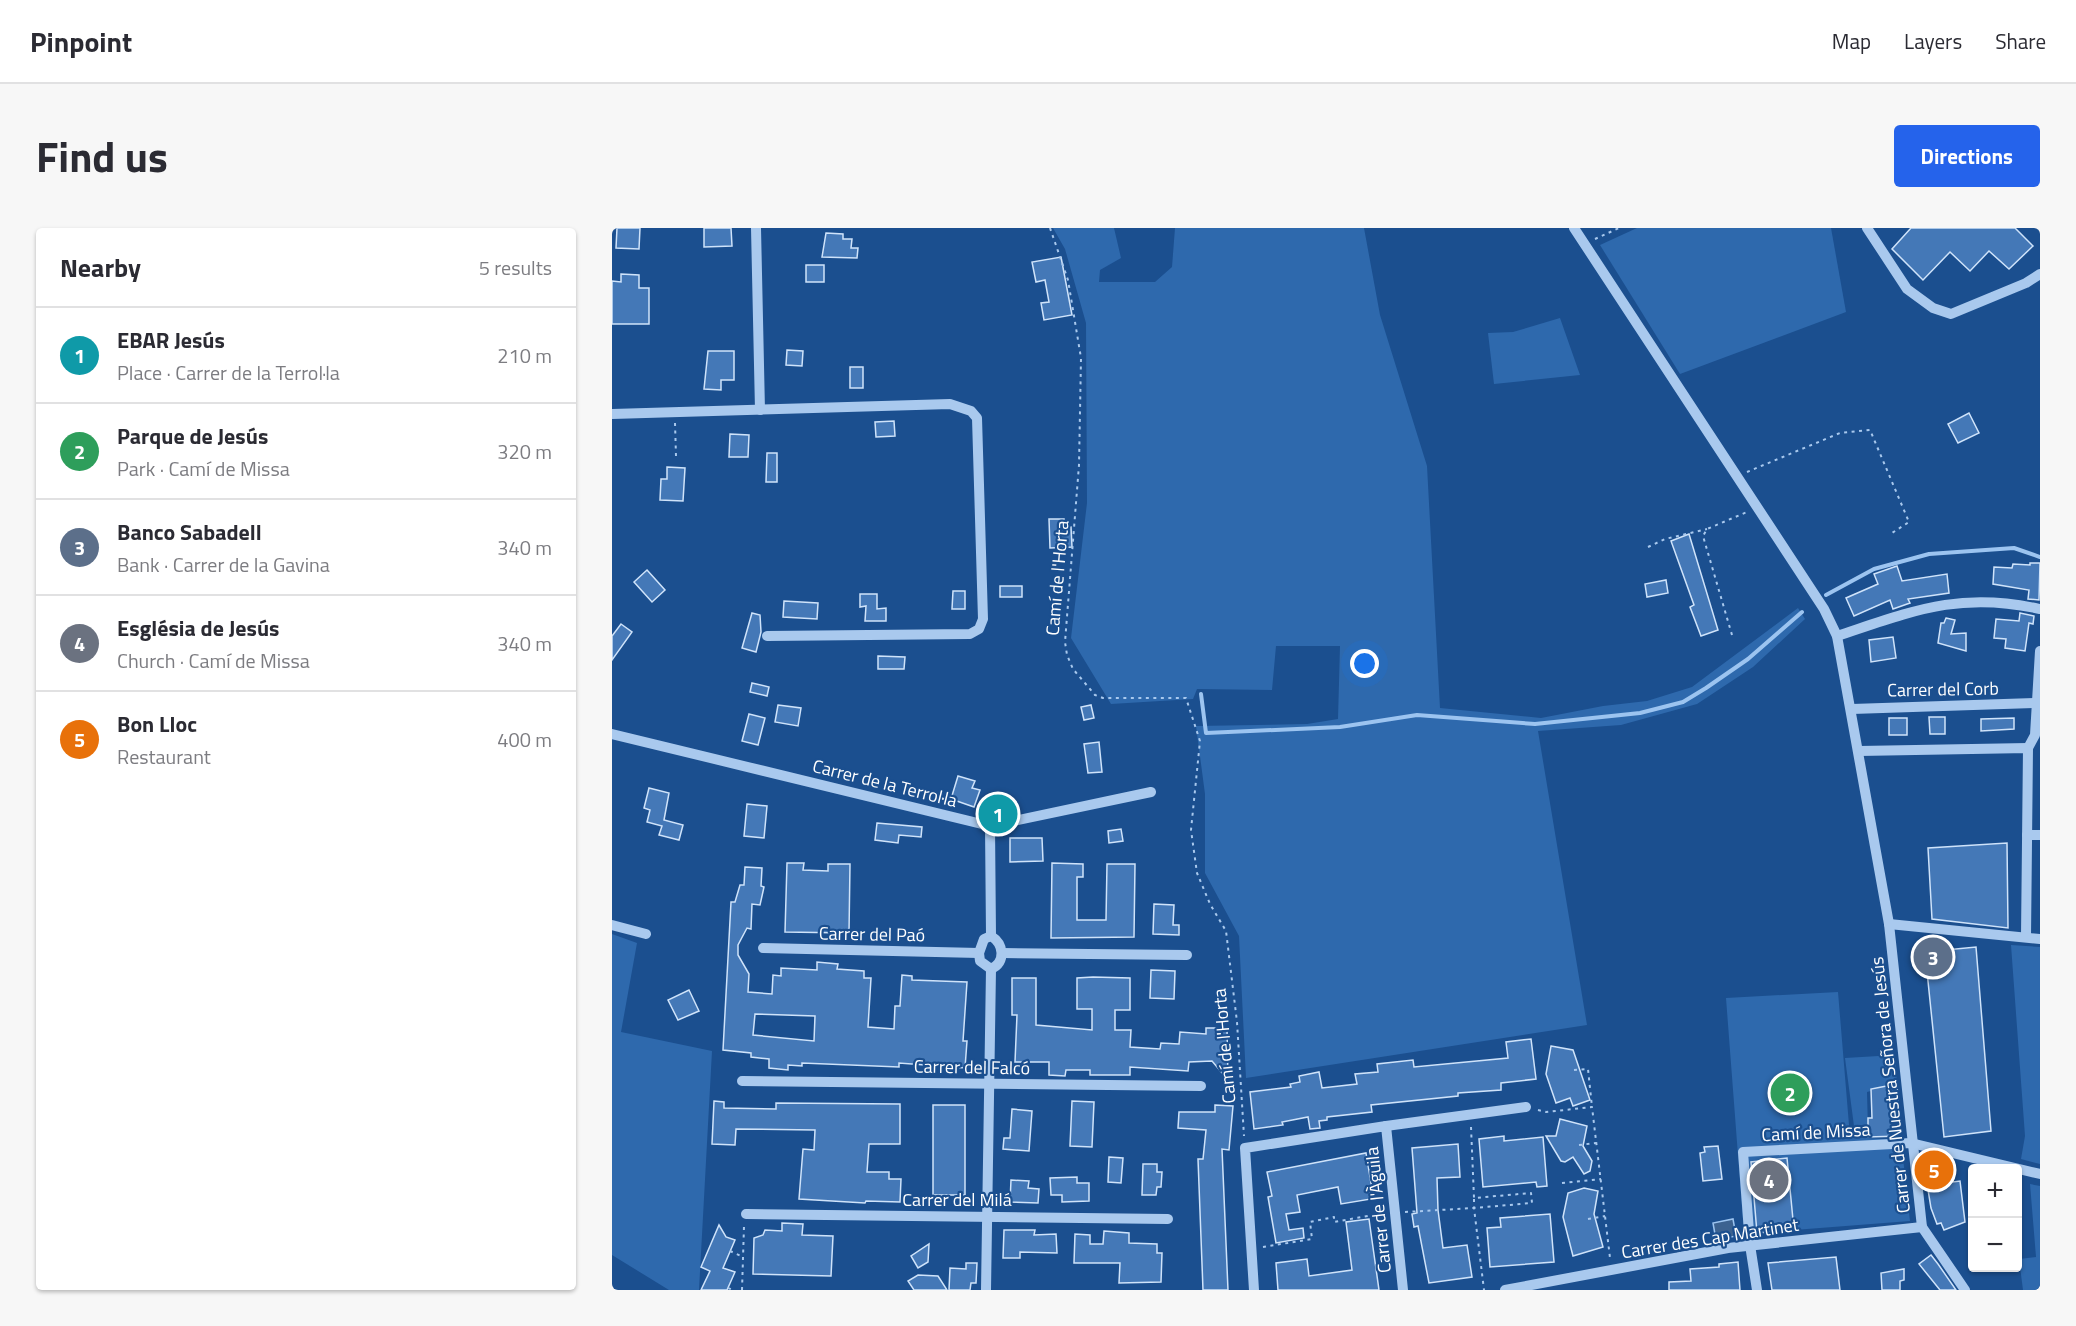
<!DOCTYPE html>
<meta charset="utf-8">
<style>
:root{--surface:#fff;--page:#f7f7f7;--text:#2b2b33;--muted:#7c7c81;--line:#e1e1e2;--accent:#2563eb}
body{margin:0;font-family:"Titillium Web",sans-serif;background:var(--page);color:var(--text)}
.controls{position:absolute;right:18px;bottom:18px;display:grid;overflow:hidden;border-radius:6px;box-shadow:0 2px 4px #0004}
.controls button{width:54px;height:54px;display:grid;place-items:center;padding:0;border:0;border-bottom:2px solid var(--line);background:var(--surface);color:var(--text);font:30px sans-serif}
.you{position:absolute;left:753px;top:436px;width:21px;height:21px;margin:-15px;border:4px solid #fff;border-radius:50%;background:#1a73e8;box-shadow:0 0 0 9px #1a73e833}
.badge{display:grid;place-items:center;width:39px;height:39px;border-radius:50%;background:var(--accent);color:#fff;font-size:20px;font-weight:700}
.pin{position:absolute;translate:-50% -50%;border:3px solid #fff;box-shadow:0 2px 6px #0006}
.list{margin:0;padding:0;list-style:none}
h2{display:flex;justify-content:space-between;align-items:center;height:78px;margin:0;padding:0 24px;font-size:26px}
h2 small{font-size:20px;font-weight:400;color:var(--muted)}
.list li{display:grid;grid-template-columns:39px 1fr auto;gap:18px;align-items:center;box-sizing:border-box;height:96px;padding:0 24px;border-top:2px solid var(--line)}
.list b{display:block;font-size:22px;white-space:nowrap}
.list p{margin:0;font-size:20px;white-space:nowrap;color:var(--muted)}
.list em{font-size:20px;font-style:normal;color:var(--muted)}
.map{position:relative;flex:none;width:1428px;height:1062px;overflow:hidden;border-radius:6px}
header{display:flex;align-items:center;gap:36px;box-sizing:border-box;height:84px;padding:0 30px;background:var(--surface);border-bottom:2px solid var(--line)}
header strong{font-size:28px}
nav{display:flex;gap:33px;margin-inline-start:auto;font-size:21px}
.intro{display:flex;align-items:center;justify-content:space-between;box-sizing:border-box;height:144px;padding:0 36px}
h1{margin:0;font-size:42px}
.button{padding:15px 27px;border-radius:6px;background:var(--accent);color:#fff;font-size:21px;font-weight:700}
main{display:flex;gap:36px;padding:0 36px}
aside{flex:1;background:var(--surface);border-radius:6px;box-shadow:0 2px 4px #0004}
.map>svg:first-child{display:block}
.green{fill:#2e69ad}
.water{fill:#3c6290;stroke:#9cc4f0;stroke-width:1.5}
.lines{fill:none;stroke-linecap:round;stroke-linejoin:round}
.stream{stroke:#9cc4f0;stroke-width:4}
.building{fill:#4478b7;stroke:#cfe3fa;stroke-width:1.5;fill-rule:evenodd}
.path{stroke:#a9c9ee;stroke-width:2;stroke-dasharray:3 4.5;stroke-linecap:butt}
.minor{stroke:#a9c9ee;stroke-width:10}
.labels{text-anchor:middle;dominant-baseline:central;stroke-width:4.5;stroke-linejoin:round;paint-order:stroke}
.street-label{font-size:18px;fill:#fff;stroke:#1b4f8f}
</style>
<header>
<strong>Pinpoint</strong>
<nav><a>Map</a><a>Layers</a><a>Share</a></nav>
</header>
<div class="intro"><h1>Find us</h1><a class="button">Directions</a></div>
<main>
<aside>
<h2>Nearby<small>5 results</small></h2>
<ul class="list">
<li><span class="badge" style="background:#0f9aa8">1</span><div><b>EBAR Jesús</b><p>Place · Carrer de la Terrol·la</p></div><em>210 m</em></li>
<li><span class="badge" style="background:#2e9e5b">2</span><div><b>Parque de Jesús</b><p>Park · Camí de Missa</p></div><em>320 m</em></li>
<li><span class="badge" style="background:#5c6f8a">3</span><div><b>Banco Sabadell</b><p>Bank · Carrer de la Gavina</p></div><em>340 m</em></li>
<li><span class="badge" style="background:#6b7280">4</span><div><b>Església de Jesús</b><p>Church · Camí de Missa</p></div><em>340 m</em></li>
<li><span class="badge" style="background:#e8710a">5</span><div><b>Bon Lloc</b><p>Restaurant</p></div><em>400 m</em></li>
</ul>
</aside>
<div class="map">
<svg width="1428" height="1062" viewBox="0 0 1428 1062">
<rect width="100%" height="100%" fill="#1b4f8f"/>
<!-- green -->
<g class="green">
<polygon points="441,0 502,0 509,30 488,42 487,54 543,54 560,39 563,0 752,0 768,87 815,238 828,480 929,490 991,478 1035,473 1080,459 1186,380 1193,391 1141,439 1085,476 1009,497 926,503 975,797 634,850 627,708 593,645 593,566 584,498 695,496 726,491 728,418 664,418 660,462 585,461 581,471 499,476 459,410 475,275 474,95 453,21"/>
<polygon points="1025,0 1219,0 1234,84 1068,146 988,17"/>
<polygon points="948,90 968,147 882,156 876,105 901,104"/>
<polygon points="0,706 25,715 9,804 100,823 87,1062 57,1062 0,1027"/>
<polygon points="1399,717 1428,719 1428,936 1409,931 1413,908"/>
<polygon points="1226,764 1238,909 1289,912 1298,993 1132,1006 1114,770"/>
<polygon points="1283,827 1285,856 1255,864 1256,902 1242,898 1233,830"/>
<polygon points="1418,956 1428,958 1428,1062 1411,1062 1407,1031 1424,1029"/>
</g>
<!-- water -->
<polygon class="water" points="1121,991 1124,1008 1104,1012 1101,995"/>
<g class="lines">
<!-- stream -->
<g class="stream">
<polyline points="1214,367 1262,341 1317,326 1402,320 1428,329"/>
<polyline points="589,466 594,505 728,499 805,487 923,496 1028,485 1071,474 1094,460 1136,431 1190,384"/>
</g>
</g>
<!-- building -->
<g class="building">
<polygon points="5,0 28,0 27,21 4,20"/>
<polygon points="92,0 119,0 120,18 92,19"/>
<polygon points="1299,0 1403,0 1421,18 1397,41 1377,23 1358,43 1338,24 1311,52 1280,21"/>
<polygon points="214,5 231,6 231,11 240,11 239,20 246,20 245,30 210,29"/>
<polygon points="449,29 460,87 432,92 429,75 437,74 433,52 424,54 420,34"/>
<rect x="194" y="37" width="18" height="17"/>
<polygon points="9,46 27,47 27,60 37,60 37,96 0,96 0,53 9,54"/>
<polygon points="175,122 191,123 190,138 174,137"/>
<polygon points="96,123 122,123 122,152 109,152 109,162 92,161"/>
<rect x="238" y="139" width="13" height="21"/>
<polygon points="1357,185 1367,205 1346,215 1336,196"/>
<polygon points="282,193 283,208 264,209 263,194"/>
<polygon points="118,206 137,207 136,229 117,229"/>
<polygon points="155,225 165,225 165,254 154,254"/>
<polygon points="55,239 73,240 71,273 48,272 49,251 55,251"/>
<polygon points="437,291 452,291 452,300 459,299 460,319 438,320"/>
<polygon points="1077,306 1106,402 1089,408 1078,379 1082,377 1059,313"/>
<polygon points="1418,335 1428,335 1427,372 1416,371 1417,362 1381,356 1382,339 1400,340 1401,336 1418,337"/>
<polygon points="1285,338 1290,353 1335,346 1337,365 1296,371 1298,375 1281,381 1278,372 1242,388 1234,370 1266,356 1262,346"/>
<polygon points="35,342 53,362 40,374 22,354"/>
<polygon points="1054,352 1056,365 1035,369 1033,356"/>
<rect x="388" y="358" width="22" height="11"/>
<polygon points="341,363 353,363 353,381 340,381"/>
<polygon points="248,366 265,366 265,381 274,380 274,393 253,393 254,378 248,379"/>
<polygon points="172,373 206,375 205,391 171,389"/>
<polygon points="140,385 148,387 149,404 144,424 130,420"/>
<polygon points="1408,385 1422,388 1421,396 1417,395 1413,423 1393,420 1394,411 1382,410 1384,391 1407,393"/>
<polygon points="1334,390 1343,392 1339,406 1354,405 1354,423 1326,415 1329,395 1332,395"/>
<polygon points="9,396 20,404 0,432 0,408"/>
<polygon points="1281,409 1284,430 1259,434 1257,412"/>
<polygon points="266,428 293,429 292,441 266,441"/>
<polygon points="140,455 157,459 155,468 138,464"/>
<polygon points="166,477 189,480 186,498 163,494"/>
<polygon points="479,477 482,490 472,492 469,479"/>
<polygon points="137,486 153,490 146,517 130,513"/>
<polygon points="1317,489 1333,489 1333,506 1318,506"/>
<rect x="1277" y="490" width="18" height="17"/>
<polygon points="1402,490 1402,501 1369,503 1369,491"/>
<polygon points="487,514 490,544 476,545 472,516"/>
<polygon points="346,548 363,553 360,560 368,562 362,579 339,571"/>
<polygon points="37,560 57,565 52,592 71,597 67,612 47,607 50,598 35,594 38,582 32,580"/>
<polygon points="135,576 155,578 152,610 132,608"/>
<polygon points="265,595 310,599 309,609 287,607 286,615 263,612"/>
<polygon points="509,601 511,613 497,615 496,603"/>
<polygon points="398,610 430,610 431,633 398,634"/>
<polygon points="1395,615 1396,700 1320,691 1316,620"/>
<polygon points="175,635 192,635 191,642 216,643 216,636 238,636 237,705 173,704"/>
<polygon points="440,635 471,636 471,649 465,649 465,692 494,692 495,636 523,636 522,709 439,710"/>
<path d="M133,639L150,640L149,658L152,659L148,677L140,676L139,701L135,700L126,717V727L137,746L136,764L160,766L161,747L169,748V740L205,742V734L226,736L225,741L252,743V750H259L256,799L282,801L283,778H288L290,747L300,748V752L355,754L351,813H355L353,840L287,835V839L190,835V838L176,837V842L157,840V831L139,829V825L111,822L119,674H123L128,657H132ZM143,786L203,788L202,813L141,807Z"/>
<polygon points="542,676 562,677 561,697 567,697 567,707 541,706"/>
<polygon points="1364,719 1379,903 1332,909 1313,724"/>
<polygon points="539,742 563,743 562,771 538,770"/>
<polygon points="481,749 518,750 518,782 503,782 503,802 519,802 518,819 548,821 549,815 567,816 568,804 594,806 594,800 615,800 616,852 600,833 577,834 576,843 518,839 518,847 478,847 478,842 454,842 453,848 437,847 437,834 403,834 405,787 400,787 400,750 424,750 424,797 480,802 480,781 465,781 465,750"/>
<polygon points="77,762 87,783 66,792 56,772"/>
<polygon points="919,811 924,851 889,855 889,862 846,865 846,868 759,877 760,884 715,889 715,892 707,893 708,900 698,901 696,889 670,894 671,897 642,901 638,864 679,859 678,856 688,854 687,848 707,844 710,860 745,856 743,846 766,844 765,836 801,832 802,839 896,830 894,814"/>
<polygon points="939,818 961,822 978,872 961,878 958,870 944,875 934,846"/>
<polygon points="1285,856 1288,908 1256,909 1256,890 1260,890 1259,861"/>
<polygon points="102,873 112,874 112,880 164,881 164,875 288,876 288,916 257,916 255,944 277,944 277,951 289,951 288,974 254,973 253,975 187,971 191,921 202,922 203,902 124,901 123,917 100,916"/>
<polygon points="460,873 482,874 480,919 458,918"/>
<rect x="321" y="877" width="32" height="90"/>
<polygon points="603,877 621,878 617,922 610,921 616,1062 591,1062 586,931 591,931 594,902 566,900 567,884 603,884"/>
<polygon points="400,881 420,883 417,923 391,921 392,910 398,910"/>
<polygon points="948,891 975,898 971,918 980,933 978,943 972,946 961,929 953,934 949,933 934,908 944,908"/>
<polygon points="892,908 892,913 931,909 935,958 925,959 924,954 871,959 867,911"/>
<polygon points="846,916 848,949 825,950 826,982 831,1020 855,1017 860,1049 817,1055 806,998 802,999 800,986 805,985 800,920"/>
<polygon points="1106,918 1110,951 1091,953 1088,925 1093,924 1092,919"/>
<polygon points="754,925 760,961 757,961 759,971 729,976 726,959 685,967 688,984 674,986 677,1002 691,1000 692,1010 664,1015 656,969 660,968 655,944"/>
<polygon points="497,929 511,930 509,955 496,954"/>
<polygon points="1175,930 1182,1002 1145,1005 1139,934"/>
<polygon points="1324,935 1338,940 1341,954 1348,953 1353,994 1332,1002 1329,995 1325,996 1319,980 1312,937"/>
<polygon points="531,936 545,936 545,944 550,944 549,959 545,959 544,967 530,967"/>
<polygon points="465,949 465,955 477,955 477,973 450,974 450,967 439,967 438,950"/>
<polygon points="399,952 417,953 416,960 427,961 426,975 398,974"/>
<polygon points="972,960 986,963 982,986 991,1019 961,1028 951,989 956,965"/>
<polygon points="938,986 942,1034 878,1039 875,1000 889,999 888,990"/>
<polygon points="757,991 767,1062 666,1062 664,1035 695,1031 697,1048 740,1042 734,994"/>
<polygon points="170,995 191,996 190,1007 221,1008 219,1048 141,1046 142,1010 151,1007 153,1002 170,1003"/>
<polygon points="107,997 114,1009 123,1012 111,1040 123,1044 115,1062 89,1062 98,1043 89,1039"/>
<polygon points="392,1002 423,1002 422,1007 444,1006 445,1025 408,1024 408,1030 391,1030"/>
<polygon points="492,1003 517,1005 517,1015 545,1016 545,1025 550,1025 549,1054 507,1055 508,1035 462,1035 463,1006 478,1007 478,1016 491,1016"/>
<polygon points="317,1016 316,1034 306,1040 299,1028"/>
<polygon points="1319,1027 1326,1036 1344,1062 1328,1062 1307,1036"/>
<polygon points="1224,1029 1228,1062 1160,1062 1156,1035"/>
<polygon points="1126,1034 1128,1062 1057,1062 1057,1054 1079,1053 1078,1041 1107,1039 1107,1036"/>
<polygon points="354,1035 365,1035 364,1055 359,1055 358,1062 337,1062 338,1040 354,1041"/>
<polygon points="1292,1041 1292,1052 1288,1053 1288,1062 1270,1062 1269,1045"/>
<polygon points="306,1047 326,1048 335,1062 302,1062 296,1053"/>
</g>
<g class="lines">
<!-- path -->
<g class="path">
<polyline points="438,0 456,52 469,130 467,237 453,414 455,427 461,441 483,467 491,470 574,470 588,513 579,602 585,645 598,676 614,703 625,794 632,908"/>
<polyline points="983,11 1007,0"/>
<polyline points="63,195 64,228"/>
<polyline points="1135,244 1228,205 1258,202 1297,294 1280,305"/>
<polyline points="1036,319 1053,311 1095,301"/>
<polyline points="1120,407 1091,308 1095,301 1135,284"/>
<polyline points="962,842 976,841 980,879"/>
<polyline points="926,882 934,884 980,879 998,1030"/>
<polyline points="859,899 862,970 919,965 920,975 862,980 872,1062"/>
<polyline points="967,917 984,915"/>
<polyline points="950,955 989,951"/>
<polyline points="793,984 862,980 862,970"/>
<polyline points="976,991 993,988"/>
<polyline points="651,1019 700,1011 698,994 722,989 722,994 772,985"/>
<polyline points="118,1023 129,1028"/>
<polyline points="116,1060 121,1062"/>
<polyline points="130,1062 132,998"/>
</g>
<!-- minor -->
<g class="minor">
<polyline points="144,0 148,182"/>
<polyline points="962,0 1212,381 1225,408 1277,696 1310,999 1353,1062"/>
<polyline points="1255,0 1295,61 1321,80 1339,86 1414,55 1428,46"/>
<polyline points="0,186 338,176 359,183 365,190 371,391 367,401 358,406 155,408"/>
<path d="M1225,408C1301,383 1347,363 1428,381"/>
<polyline points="1240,481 1424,475"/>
<polyline points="0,506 378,598 539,564"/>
<polyline points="1416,520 1423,507 1428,423"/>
<polyline points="1247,523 1416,520 1414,709"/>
<polyline points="378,598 379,708"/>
<polyline points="1415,607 1428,607"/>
<polyline points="1277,696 1428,711"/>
<polyline points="0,697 34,706"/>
<path d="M379,708C392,716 394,734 379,741L368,733L367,725L372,711Z"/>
<polyline points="151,720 367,725"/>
<polyline points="390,725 575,727"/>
<polyline points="130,853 589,858"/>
<polyline points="774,898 914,879"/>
<polyline points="134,986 556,991"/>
<polyline points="374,1062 379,741"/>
<polyline points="642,1062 633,920 774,898 791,1062"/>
<polyline points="893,1062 1116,1020 1310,999"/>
<polyline points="1145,1062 1138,1017 1131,924 1299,915 1428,946"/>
</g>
</g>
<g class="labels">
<!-- street labels -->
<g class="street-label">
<text transform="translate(445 350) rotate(-85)">Camí de l'Horta</text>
<text transform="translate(1331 461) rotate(-1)">Carrer del Corb</text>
<text transform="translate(273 555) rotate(14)">Carrer de la Terrol·la</text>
<text transform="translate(260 706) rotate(1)">Carrer del Paó</text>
<text transform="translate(612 818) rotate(-95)">Camí de l'Horta</text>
<text transform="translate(360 839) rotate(1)">Carrer del Falcó</text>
<text transform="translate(1278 857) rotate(-96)">Carrer de Nuestra Señora de Jesús</text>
<text transform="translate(1204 904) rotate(-3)">Camí de Missa</text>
<text x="345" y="971">Carrer del Milá</text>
<text transform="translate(766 982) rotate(-96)">Carrer de l'Àguila</text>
<text transform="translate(1098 1010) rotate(-9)">Carrer des Cap Martinet</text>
</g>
</g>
</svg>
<div class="controls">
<button>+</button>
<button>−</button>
</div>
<div class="you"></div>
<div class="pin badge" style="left:386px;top:586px;background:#0f9aa8">1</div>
<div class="pin badge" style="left:1178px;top:865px;background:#2e9e5b">2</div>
<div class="pin badge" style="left:1321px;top:729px;background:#5c6f8a">3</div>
<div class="pin badge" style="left:1157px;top:952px;background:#6b7280">4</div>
<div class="pin badge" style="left:1322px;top:942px;background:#e8710a">5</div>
</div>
</main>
